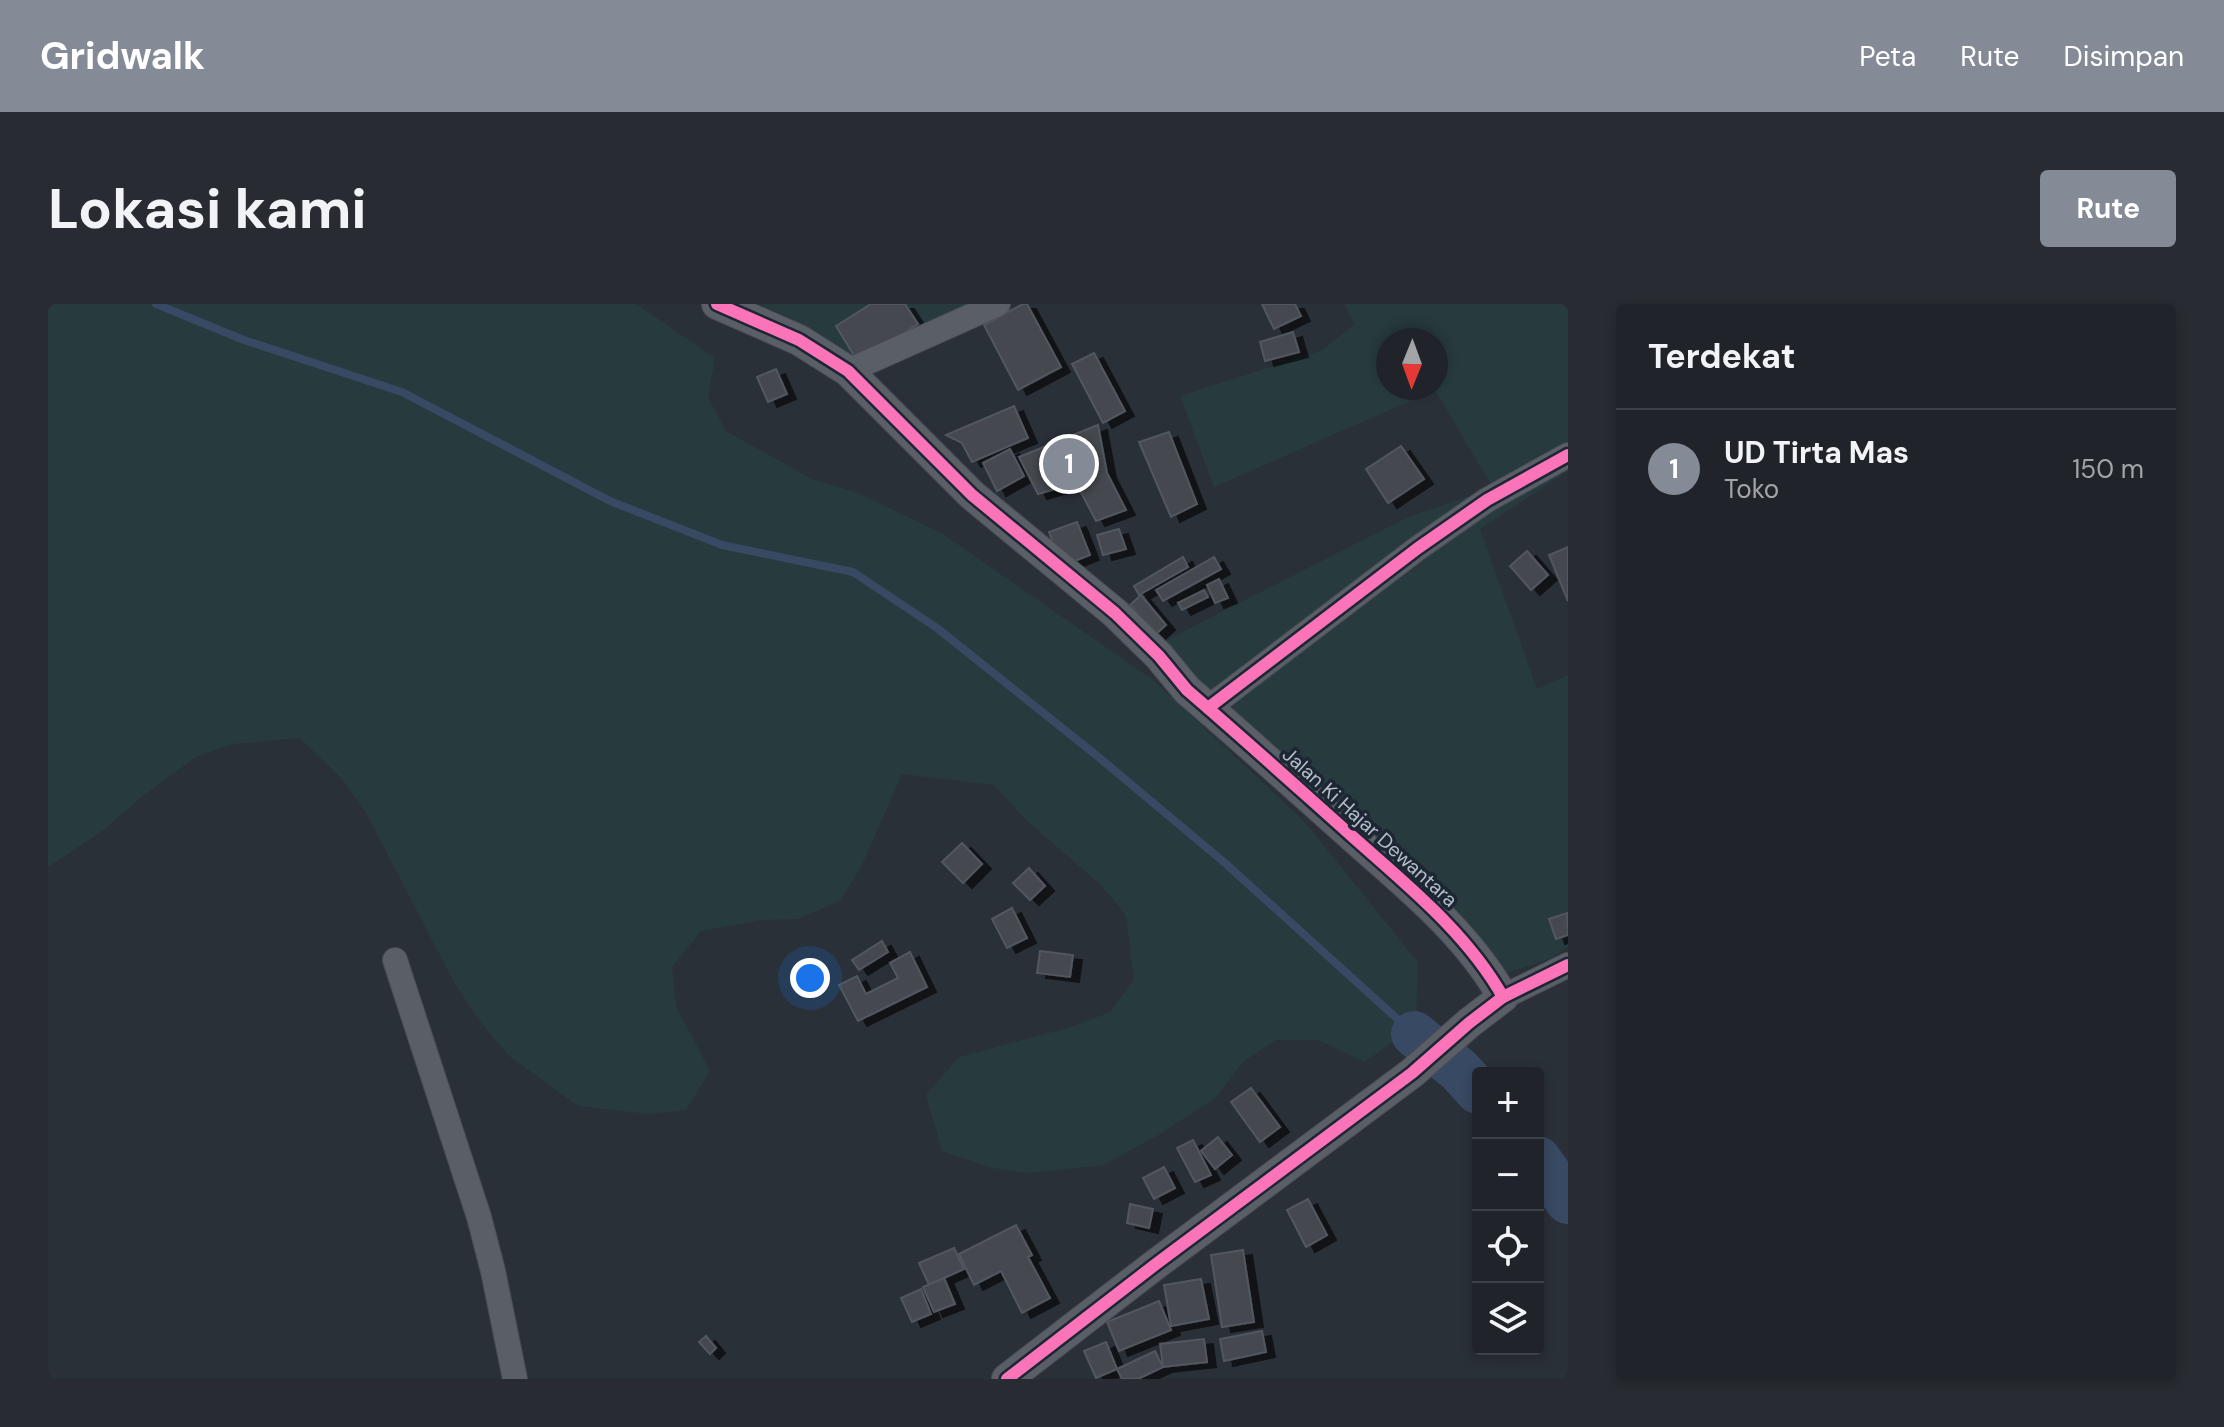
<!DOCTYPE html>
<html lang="id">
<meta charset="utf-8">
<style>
:root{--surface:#20242a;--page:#282c32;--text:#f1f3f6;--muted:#a2a4a8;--line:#3d4147;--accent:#848b96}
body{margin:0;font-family:"DM Sans",sans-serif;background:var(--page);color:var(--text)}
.controls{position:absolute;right:24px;bottom:24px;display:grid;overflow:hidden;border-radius:8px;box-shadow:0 4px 12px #0003}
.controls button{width:72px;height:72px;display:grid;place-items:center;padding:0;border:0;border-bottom:2px solid var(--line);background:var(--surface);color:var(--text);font:40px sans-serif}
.compass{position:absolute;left:1328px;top:24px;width:72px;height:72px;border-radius:50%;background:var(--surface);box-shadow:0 4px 12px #0003;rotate:181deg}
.you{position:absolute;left:762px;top:674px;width:28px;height:28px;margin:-20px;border:6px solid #fff;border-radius:50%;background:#1a73e8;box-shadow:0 0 0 12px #1a73e833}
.badge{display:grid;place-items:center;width:52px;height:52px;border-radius:50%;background:var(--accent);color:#fff;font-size:26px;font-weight:700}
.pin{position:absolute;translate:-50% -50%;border:4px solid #fff;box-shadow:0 2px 8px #0006}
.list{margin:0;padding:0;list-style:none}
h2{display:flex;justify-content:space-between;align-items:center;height:104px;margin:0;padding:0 32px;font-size:34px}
h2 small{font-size:26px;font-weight:400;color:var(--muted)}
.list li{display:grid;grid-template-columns:52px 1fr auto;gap:24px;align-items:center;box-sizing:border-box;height:120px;padding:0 32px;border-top:2px solid var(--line)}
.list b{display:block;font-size:30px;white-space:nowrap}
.list p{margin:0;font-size:26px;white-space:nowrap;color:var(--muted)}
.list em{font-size:26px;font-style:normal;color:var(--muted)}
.icon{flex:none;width:44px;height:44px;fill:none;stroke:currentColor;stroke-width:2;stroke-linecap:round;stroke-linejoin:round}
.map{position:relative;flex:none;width:1520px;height:1075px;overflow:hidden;border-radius:8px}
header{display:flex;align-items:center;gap:48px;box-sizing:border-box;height:112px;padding:0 40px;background:var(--accent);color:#fff}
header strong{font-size:38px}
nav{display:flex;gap:44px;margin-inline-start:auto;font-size:28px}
.intro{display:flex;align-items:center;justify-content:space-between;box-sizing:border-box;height:192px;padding:0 48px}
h1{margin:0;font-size:56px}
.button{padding:20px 36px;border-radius:8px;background:var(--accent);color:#fff;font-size:28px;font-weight:700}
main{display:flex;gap:48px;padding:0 48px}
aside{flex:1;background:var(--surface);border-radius:8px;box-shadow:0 4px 12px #0003}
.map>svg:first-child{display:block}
.green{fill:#273a3e;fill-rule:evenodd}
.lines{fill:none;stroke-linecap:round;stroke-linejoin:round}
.stream{stroke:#384963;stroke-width:8}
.river{stroke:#384963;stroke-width:46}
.building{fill:#444950;stroke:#52575f;stroke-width:2;filter:url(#shadow)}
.minor-casing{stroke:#484c53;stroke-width:26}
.tertiary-casing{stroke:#484c53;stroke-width:32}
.minor{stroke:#5a5e66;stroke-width:24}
.tertiary{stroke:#5a5e66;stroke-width:30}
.cycleway-casing{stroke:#1d2633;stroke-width:17}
.cycleway{stroke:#fb73b8;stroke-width:12}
.labels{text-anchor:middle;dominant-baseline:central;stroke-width:7;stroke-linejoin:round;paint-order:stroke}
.street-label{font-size:20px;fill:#b4bcc9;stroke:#1d2633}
</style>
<header>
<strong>Gridwalk</strong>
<nav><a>Peta</a><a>Rute</a><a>Disimpan</a></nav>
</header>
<div class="intro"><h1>Lokasi kami</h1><a class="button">Rute</a></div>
<main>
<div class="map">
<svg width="1520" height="1075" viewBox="0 0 1520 1075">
<defs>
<filter id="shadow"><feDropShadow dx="9" dy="5" stdDeviation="0" flood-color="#0009"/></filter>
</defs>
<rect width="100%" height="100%" fill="#2a3038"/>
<!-- green -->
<g class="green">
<polygon points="0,0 588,0 667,54 660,93 678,127 764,175 810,189 895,230 1105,376 1255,516 1370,658 1368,721 1317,758 1270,736 1228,736 1195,758 1167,794 1109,832 1055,861 981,869 944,864 894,847 878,791 911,753 1023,723 1062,708 1086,675 1078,611 1053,581 978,516 946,481 854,470 813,563 792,597 750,615 713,616 653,627 624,663 628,702 662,767 638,806 601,810 530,802 461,752 430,715 407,680 318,509 295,476 252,434 185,440 148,453 90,496 57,525 0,563"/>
<polygon points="711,0 918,0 924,11 806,66 742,14"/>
<path d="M1297,0H1520V167L1432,225L1489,385L1520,371V643L1504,654L1450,672L1103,344L1360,213L1445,184L1387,86L1166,183L1132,92L1275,46L1306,20ZM1340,36H1388V84H1340Z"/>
</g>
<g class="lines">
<!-- stream -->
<polyline class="stream" points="108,0 196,36 354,88 562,197 674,241 805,268 889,324 1048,451 1177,559 1366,730"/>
<!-- river -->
<g class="river">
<polyline points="1366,730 1411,766 1430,787"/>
<polyline points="1490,855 1520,897"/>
</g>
</g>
<!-- building -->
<g class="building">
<polygon points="823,0 857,0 870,20 810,58 788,22"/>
<polygon points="975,0 979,0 1013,63 970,86 936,21"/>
<polygon points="1214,0 1247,0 1253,12 1226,25"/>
<polygon points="1245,28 1251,48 1217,57 1212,38"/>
<polygon points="1046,49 1077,107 1055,119 1024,60"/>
<polygon points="728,65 739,90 720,98 709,73"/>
<polygon points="966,102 980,134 924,158 914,139 898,131"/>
<polygon points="1050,121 1059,169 1078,206 1048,217 1028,179 990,190 971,153"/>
<polygon points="1121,128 1149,200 1123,213 1091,138"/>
<polygon points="1353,142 1376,175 1340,199 1318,165"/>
<polygon points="962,145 976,172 949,187 935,159"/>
<polygon points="1029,218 1042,251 1014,262 1001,228"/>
<polygon points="1071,225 1078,245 1055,251 1049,231"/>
<polygon points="1520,243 1520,297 1501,251"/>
<polygon points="1479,247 1500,271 1483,286 1462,262"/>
<polygon points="1135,253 1140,263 1091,291 1086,282"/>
<polygon points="1166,253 1173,265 1115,297 1108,286"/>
<polygon points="1171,275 1180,294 1167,299 1159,281"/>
<polygon points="1156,286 1160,293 1134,306 1130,299"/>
<polygon points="1093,291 1118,321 1107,331 1082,301"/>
<polygon points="914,539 934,560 915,579 894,558"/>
<polygon points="981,564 997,582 982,596 965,579"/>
<polygon points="964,604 979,634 959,644 944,615"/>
<polygon points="1519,609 1520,631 1508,635 1501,615"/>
<polygon points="834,637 840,648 811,666 804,656"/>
<polygon points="992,647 1025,651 1022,673 989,669"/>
<polygon points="862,648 879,683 810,717 791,681 809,672 818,690 850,674 842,659"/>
<polygon points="1203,784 1232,823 1212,838 1183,798"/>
<polygon points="1170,833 1184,851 1167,865 1153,847"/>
<polygon points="1145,836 1163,871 1147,878 1129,844"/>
<polygon points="1116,863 1127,884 1106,895 1095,874"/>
<polygon points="1260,895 1279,931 1258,943 1239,906"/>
<polygon points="1082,900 1105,905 1101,924 1079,919"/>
<polygon points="968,921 984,951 980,953 1002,994 974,1009 953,967 926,981 911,950"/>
<polygon points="906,944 916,965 881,981 871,959"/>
<polygon points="1195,946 1206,1018 1174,1023 1163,951"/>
<polygon points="896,974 907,1000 886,1008 875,983"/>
<polygon points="1153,975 1161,1015 1123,1022 1116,981"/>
<polygon points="873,985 883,1010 864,1018 853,994"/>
<polygon points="1111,997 1123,1026 1071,1047 1059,1018"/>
<polygon points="1214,1027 1218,1048 1176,1057 1172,1035"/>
<polygon points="658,1032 668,1044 662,1050 651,1038"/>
<polygon points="1156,1035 1159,1058 1115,1063 1112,1040"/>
<polygon points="1058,1038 1069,1065 1048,1074 1036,1047"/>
<polygon points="1107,1047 1115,1063 1090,1075 1074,1075 1069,1065"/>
</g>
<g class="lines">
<!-- minor casing -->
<g class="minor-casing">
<g id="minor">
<polyline points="800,67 950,0"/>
<polyline points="1160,404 1370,244 1439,196 1520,151"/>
<polyline points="347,656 431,913 445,967 467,1075"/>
<polyline points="1455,693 1520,661"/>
</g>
</g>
<!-- tertiary casing -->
<g class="tertiary-casing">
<path id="tertiary" d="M669,0L751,36L800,67L924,191L1067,309L1111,352L1139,386C1195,434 1250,484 1305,533C1359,581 1419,629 1455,693L1421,719L1364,769L1108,960L959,1075"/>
</g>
<!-- minor -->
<use href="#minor" class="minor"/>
<!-- tertiary -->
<use href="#tertiary" class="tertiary"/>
<!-- cycleway casing -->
<g class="cycleway-casing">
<g id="cycleway">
<path d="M669,0L751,36L800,67L924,191L1067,309L1111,352L1139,386C1195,434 1250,484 1305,533C1359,581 1419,629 1455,693"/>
<polyline points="1160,404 1370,244 1439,196 1520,151"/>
<polyline points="959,1075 1108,960 1364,769 1421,719 1455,693 1520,661"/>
</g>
</g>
<!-- cycleway -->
<use href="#cycleway" class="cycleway"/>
</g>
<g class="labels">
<!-- street labels -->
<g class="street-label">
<text transform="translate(1322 523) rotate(42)">Jalan Ki Hajar Dewantara</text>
</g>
</g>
</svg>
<div class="controls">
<button>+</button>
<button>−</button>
<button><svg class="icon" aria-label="locate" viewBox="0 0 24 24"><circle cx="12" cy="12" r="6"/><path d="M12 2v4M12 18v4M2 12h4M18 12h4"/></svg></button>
<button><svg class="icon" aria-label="layers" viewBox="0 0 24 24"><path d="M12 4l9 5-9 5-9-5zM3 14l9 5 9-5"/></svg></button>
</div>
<svg class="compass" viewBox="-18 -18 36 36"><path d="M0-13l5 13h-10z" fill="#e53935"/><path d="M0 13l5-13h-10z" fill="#a2a4a8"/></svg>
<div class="you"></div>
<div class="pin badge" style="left:1021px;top:160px">1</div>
</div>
<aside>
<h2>Terdekat<small></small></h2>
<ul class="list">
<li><span class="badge">1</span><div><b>UD Tirta Mas</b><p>Toko</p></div><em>150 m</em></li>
</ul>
</aside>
</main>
